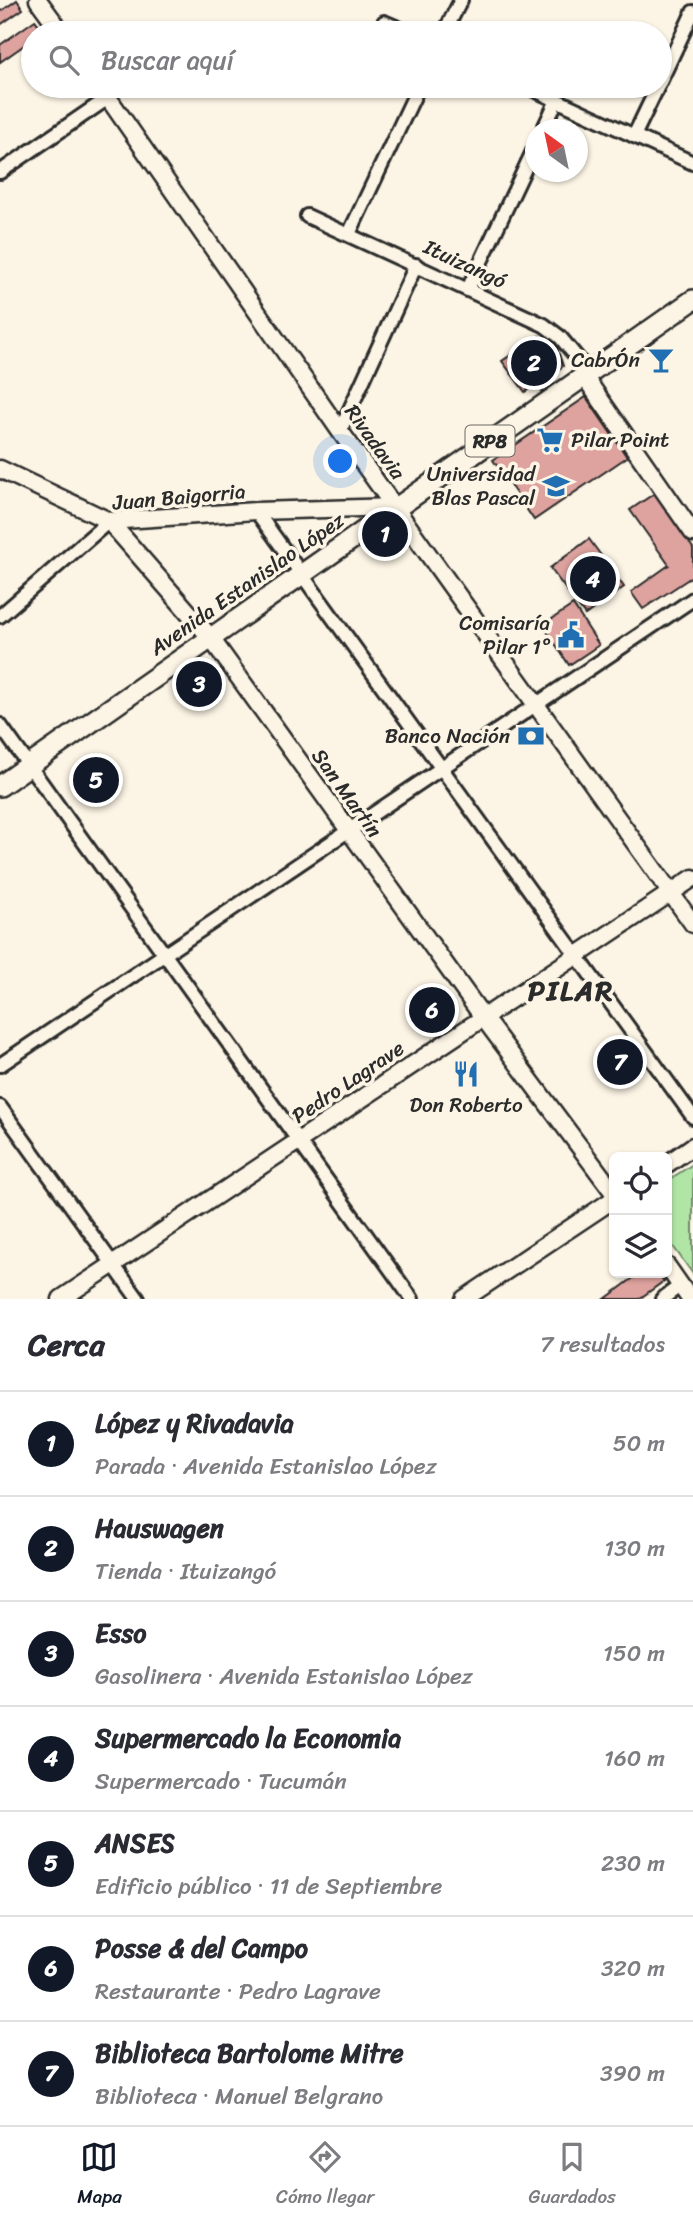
<!DOCTYPE html>
<html lang="es">
<meta charset="utf-8">
<style>
:root{--surface:#fff;--page:#f7f7f7;--text:#2b2b33;--muted:#7c7c81;--line:#e1e1e2;--accent:#111827}
body{margin:0;font-family:Sriracha,sans-serif;background:var(--page);color:var(--text)}
.controls{position:absolute;right:21px;bottom:21px;display:grid;overflow:hidden;border-radius:10px;box-shadow:0 2px 5px #0004}
.controls button{width:63px;height:63px;display:grid;place-items:center;padding:0;border:0;border-bottom:2px solid var(--line);background:var(--surface);color:var(--text);font:35px sans-serif}
.compass{position:absolute;left:525px;top:119px;width:63px;height:63px;border-radius:50%;background:var(--surface);box-shadow:0 2px 5px #0004;rotate:327deg}
.you{position:absolute;left:341px;top:462px;width:24px;height:24px;margin:-18px;border:5px solid #fff;border-radius:50%;background:#1a73e8;box-shadow:0 0 0 10px #1a73e833}
.badge{display:grid;place-items:center;width:46px;height:46px;border-radius:50%;background:var(--accent);color:#fff;font-size:23px;font-weight:700}
.pin{position:absolute;translate:-50% -50%;border:4px solid #fff;box-shadow:0 2px 7px #0006}
.list{margin:0;padding:0;list-style:none}
h2{display:flex;justify-content:space-between;align-items:center;height:91px;margin:0;padding:0 28px;font-size:30px}
h2 small{font-size:23px;font-weight:400;color:var(--muted)}
.list li{display:grid;grid-template-columns:46px 1fr auto;gap:21px;align-items:center;box-sizing:border-box;height:105px;padding:0 28px;border-top:2px solid var(--line)}
.list b{display:block;font-size:26px;white-space:nowrap}
.list p{margin:0;font-size:23px;white-space:nowrap;color:var(--muted)}
.list em{font-size:23px;font-style:normal;color:var(--muted)}
.icon{flex:none;width:38px;height:38px;fill:none;stroke:currentColor;stroke-width:2;stroke-linecap:round;stroke-linejoin:round}
.map{position:relative;flex:none;width:693px;height:1299px;overflow:hidden}
.search{position:absolute;background:var(--surface);box-shadow:0 2px 5px #0004;left:21px;right:21px;top:21px;height:77px;display:flex;align-items:center;gap:18px;box-sizing:border-box;padding:0 24px;border-radius:38px;color:var(--muted);font-size:26px}
.sheet{height:826px;background:var(--surface)}
nav{display:flex;justify-content:space-around;align-items:center;box-sizing:border-box;height:98px;border-top:2px solid var(--line);background:var(--surface);font-size:19px;color:var(--muted)}
nav a{display:grid;justify-items:center;gap:4px}
nav .on{color:var(--accent)}
.map>svg:first-child{display:block}
.green{fill:#b1e5a6;stroke:#6e8868;stroke-width:2}
.building{fill:#dea39f;stroke:#2b2b2b;stroke-width:2}
.lines{fill:none;stroke-linecap:round;stroke-linejoin:round}
.minor-casing{stroke:#2b2b2b;stroke-width:18}
.tertiary-casing{stroke:#2b2b2b;stroke-width:21}
.primary-casing{stroke:#2b2b2b;stroke-width:24}
.minor{stroke:#fcf5e5;stroke-width:12}
.tertiary{stroke:#fcf5e5;stroke-width:16}
.primary{stroke:#fcf5e5;stroke-width:19}
.labels{text-anchor:middle;dominant-baseline:central;stroke-width:7;stroke-linejoin:round;paint-order:stroke}
.shield{fill:#fcf5e5;stroke:#6a6863;stroke-width:2}
.shield-label{font-size:19px;font-weight:bold;fill:#2b2b2b}
.street-label{font-size:21px;fill:#2b2b2b;stroke:#fcf5e5}
.poi-label{font-size:21px;fill:#2b2b2b;stroke:#fcf5e5;text-anchor:end}
.district-label{font-size:28px;font-weight:bold;letter-spacing:2px;fill:#2b2b2b;stroke:#fcf5e5}
</style>
<div class="map">
<svg width="693" height="1299" viewBox="0 0 693 1299">
<rect width="100%" height="100%" fill="#fcf5e5"/>
<filter id="ink" filterUnits="userSpaceOnUse"><feTurbulence type="fractalNoise" baseFrequency=".0143" numOctaves="2"/><feDisplacementMap in="SourceGraphic" scale="14" xChannelSelector="R" yChannelSelector="G"/><feConvolveMatrix kernelMatrix="1 2 1 2 8 2 1 2 1" color-interpolation-filters="sRGB"/></filter>
<g filter="url(#ink)">
<!-- green -->
<polygon class="green" points="693,1164 693,1274 667,1238 667,1181"/>
<!-- building -->
<g class="building">
<polygon points="17,0 23,9 0,25 0,12"/>
<polygon points="35,20 44,31 33,33 33,39 0,62 0,45"/>
<polygon points="539,336 556,345 563,366 525,392 502,361"/>
<polygon points="586,397 627,457 534,520 493,460"/>
<polygon points="655,493 693,548 693,576 643,609 631,592 669,565 630,510"/>
<polygon points="589,539 624,587 585,615 550,568"/>
<polygon points="573,605 599,645 569,665 543,625"/>
<polygon points="640,1273 657,1273 664,1281 639,1299 605,1299"/>
</g>
<g class="lines">
<!-- minor casing -->
<g class="minor-casing">
<g id="minor">
<polyline points="384,22 410,33"/>
<polyline points="444,33 461,0"/>
<polyline points="660,82 693,12"/>
<polyline points="526,86 693,163"/>
<polyline points="543,130 557,100"/>
<polyline points="634,136 658,86"/>
<polyline points="0,172 108,98"/>
<polyline points="307,216 544,325 560,337 589,372"/>
<polyline points="349,234 419,86"/>
<polyline points="468,289 536,145"/>
<polyline points="340,431 416,265"/>
<polyline points="256,511 693,1117"/>
<polyline points="0,616 109,521"/>
<polyline points="0,725 412,1299"/>
<polyline points="0,1065 693,599"/>
<polyline points="0,1107 138,1299"/>
<polyline points="662,1299 681,1285"/>
</g>
</g>
<!-- tertiary casing -->
<g class="tertiary-casing">
<g id="tertiary">
<polyline points="38,0 62,33"/>
<polyline points="100,86 340,431 693,924"/>
<polyline points="584,376 693,533"/>
<polyline points="0,469 109,521 210,637 483,1017 614,1193"/>
<polyline points="109,521 256,511 396,507"/>
<polyline points="667,1164 693,1146"/>
<polyline points="667,1266 690,1299"/>
<polyline points="61,1299 693,878"/>
<polyline points="464,1299 614,1199"/>
</g>
</g>
<!-- primary casing -->
<g class="primary-casing">
<polyline id="primary" points="0,786 693,300"/>
</g>
<!-- minor -->
<use href="#minor" class="minor"/>
<!-- tertiary -->
<use href="#tertiary" class="tertiary"/>
<!-- primary -->
<use href="#primary" class="primary"/>
</g>
</g>
<!-- icons -->
<defs>
<g id="bar-bare" transform="scale(2.1)"><path d="M-6-5H6L.8 .8V4.5H3.5V6h-7V4.5H-.8V.8Z" fill="#1f6fb2" stroke="#fcf5e5" stroke-width="2.5" paint-order="stroke"/></g>
<g id="supermarket-bare" transform="scale(2.1)"><path d="M-6-5.5h2.5l.6 2H6L4.5 2H-2.5L-4.4-4H-6ZM-1.5 3.2a1.3 1.3 0 1 0 .1 0ZM3 3.2a1.3 1.3 0 1 0 .1 0Z" fill="#1f6fb2" stroke="#fcf5e5" stroke-width="2.5" paint-order="stroke"/></g>
<g id="university-bare" transform="scale(2.1)"><path d="M0-5L7-2L0 1L-7-2ZM-4 1L0 2.5L4 1V4Q0 6-4 4Z" fill="#1f6fb2" stroke="#fcf5e5" stroke-width="2.5" paint-order="stroke"/></g>
<g id="civic-bare" transform="scale(2.1)"><path d="M-.6-6.5H3V-4.5H.6V-3L4-1V1h2V6H-6V1h2V-1L-.6-3ZM-1.2 2.5V6h2.4V2.5Z" fill="#1f6fb2" stroke="#fcf5e5" stroke-width="2.5" paint-order="stroke"/></g>
<g id="bank-bare" transform="scale(2.1)"><path d="M-6-4H6V4H-6ZM0-2.3a2.3 2.3 0 1 0 0 4.6a2.3 2.3 0 1 0 0-4.6Z" fill="#1f6fb2" stroke="#fcf5e5" stroke-width="2.5" paint-order="stroke"/></g>
<g id="restaurant-bare" transform="scale(2.1)"><path d="M-5-6h1v4h1v-4h1v4h1v-4h1v5L-1.5 .5V6h-2V.5L-5-1ZM5-6V6H3V1.5H1.5Q1.5-4 5-6Z" fill="#1f6fb2" stroke="#fcf5e5" stroke-width="2.5" paint-order="stroke"/></g>
</defs>
<g fill-rule="evenodd">
<use href="#bar-bare" x="661" y="360"/>
<use href="#supermarket-bare" x="550" y="440"/>
<use href="#university-bare" x="556" y="486"/>
<use href="#civic-bare" x="571" y="635"/>
<use href="#bank-bare" x="531" y="736"/>
<use href="#restaurant-bare" x="466" y="1074"/>
</g>
<g class="labels">
<!-- shield labels -->
<rect class="shield" x="465.5" y="425.5" width="49" height="31" rx="5"/>
<g class="shield-label">
<text x="490" y="441">RP8</text>
</g>
<!-- street labels -->
<g class="street-label">
<text transform="translate(465 264) rotate(25)">Ituizangó</text>
<text transform="translate(375 442) rotate(54)">Rivadavia</text>
<text transform="translate(179 497) rotate(-5)">Juan Baigorria</text>
<text transform="translate(247 584) rotate(-35)">Avenida Estanislao López</text>
<text transform="translate(347 793) rotate(54)">San Martín</text>
<text transform="translate(348 1082) rotate(-34)">Pedro Lagrave</text>
</g>
<!-- poi labels -->
<g class="poi-label">
<text x="640" y="360">CabrÓn</text>
<text x="571" y="440" text-anchor="start">Pilar Point</text>
<text x="535" y="474">Universidad<tspan x="535" dy="24">Blas Pascal</tspan></text>
<text x="550" y="623">Comisaría<tspan x="550" dy="24">Pilar 1°</tspan></text>
<text x="510" y="736">Banco Nación</text>
<text x="466" y="1105" text-anchor="middle">Don Roberto</text>
</g>
<!-- district labels -->
<g class="district-label">
<text x="571" y="990">PILAR</text>
</g>
</g>
</svg>
<div class="controls">
<button><svg class="icon" aria-label="locate" viewBox="0 0 24 24"><circle cx="12" cy="12" r="6"/><path d="M12 2v4M12 18v4M2 12h4M18 12h4"/></svg></button>
<button><svg class="icon" aria-label="layers" viewBox="0 0 24 24"><path d="M12 4l9 5-9 5-9-5zM3 14l9 5 9-5"/></svg></button>
</div>
<svg class="compass" viewBox="-18 -18 36 36"><path d="M0-13l5 13h-10z" fill="#e53935"/><path d="M0 13l5-13h-10z" fill="#7c7c81"/></svg>
<div class="you"></div>
<div class="pin badge" style="left:385px;top:534px">1</div>
<div class="pin badge" style="left:534px;top:363px">2</div>
<div class="pin badge" style="left:199px;top:684px">3</div>
<div class="pin badge" style="left:593px;top:579px">4</div>
<div class="pin badge" style="left:96px;top:780px">5</div>
<div class="pin badge" style="left:432px;top:1010px">6</div>
<div class="pin badge" style="left:620px;top:1062px">7</div>
<div class="search"><svg class="icon" aria-label="search" viewBox="0 0 24 24"><circle cx="10" cy="10" r="6"/><path d="M15 15l6 6"/></svg>Buscar aquí</div>
</div>
<section class="sheet">
<h2>Cerca<small>7 resultados</small></h2>
<ul class="list">
<li><span class="badge">1</span><div><b>López y Rivadavia</b><p>Parada · Avenida Estanislao López</p></div><em>50 m</em></li>
<li><span class="badge">2</span><div><b>Hauswagen</b><p>Tienda · Ituizangó</p></div><em>130 m</em></li>
<li><span class="badge">3</span><div><b>Esso</b><p>Gasolinera · Avenida Estanislao López</p></div><em>150 m</em></li>
<li><span class="badge">4</span><div><b>Supermercado la Economia</b><p>Supermercado · Tucumán</p></div><em>160 m</em></li>
<li><span class="badge">5</span><div><b>ANSES</b><p>Edificio público · 11 de Septiembre</p></div><em>230 m</em></li>
<li><span class="badge">6</span><div><b>Posse &amp; del Campo</b><p>Restaurante · Pedro Lagrave</p></div><em>320 m</em></li>
<li><span class="badge">7</span><div><b>Biblioteca Bartolome Mitre</b><p>Biblioteca · Manuel Belgrano</p></div><em>390 m</em></li>
</ul>
</section>
<nav>
<a class="on"><svg class="icon" aria-label="map" viewBox="0 0 24 24"><path d="M3 6l6-2 6 2 6-2v14l-6 2-6-2-6 2zM9 4v14M15 6v14"/></svg>Mapa</a>
<a><svg class="icon" aria-label="directions" viewBox="0 0 24 24"><path d="M12 3l9 9-9 9-9-9zM9 14v-3h6M13 9l2 2-2 2"/></svg>Cómo llegar</a>
<a><svg class="icon" aria-label="saved" viewBox="0 0 24 24"><path d="M7 4h10v16l-5-4-5 4z"/></svg>Guardados</a>
</nav>
